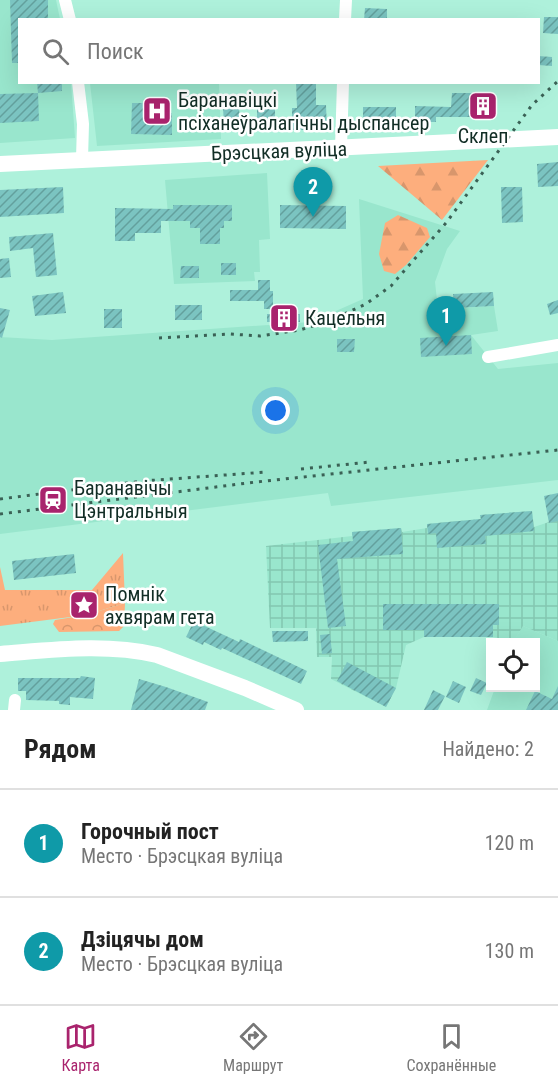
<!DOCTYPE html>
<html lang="ru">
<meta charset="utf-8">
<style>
:root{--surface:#fff;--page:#f6f6f6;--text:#222;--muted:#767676;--line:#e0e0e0;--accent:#a9236d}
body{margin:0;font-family:"Roboto Condensed",sans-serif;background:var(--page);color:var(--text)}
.controls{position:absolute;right:18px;bottom:18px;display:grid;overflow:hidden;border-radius:0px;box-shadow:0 6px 24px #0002}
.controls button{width:54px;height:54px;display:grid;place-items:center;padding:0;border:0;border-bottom:2px solid var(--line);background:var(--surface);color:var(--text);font:30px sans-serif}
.you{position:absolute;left:276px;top:411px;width:21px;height:21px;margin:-15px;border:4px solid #fff;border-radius:50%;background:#1a73e8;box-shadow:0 0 0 9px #1a73e833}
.badge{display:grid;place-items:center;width:39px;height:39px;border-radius:50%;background:var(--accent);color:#fff;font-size:20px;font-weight:700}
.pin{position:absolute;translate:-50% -50px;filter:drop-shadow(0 2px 3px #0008)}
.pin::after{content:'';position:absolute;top:32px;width:21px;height:18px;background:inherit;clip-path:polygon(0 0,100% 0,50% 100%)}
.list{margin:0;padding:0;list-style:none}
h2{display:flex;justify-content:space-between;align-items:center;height:78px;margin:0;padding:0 24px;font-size:26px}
h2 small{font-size:20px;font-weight:400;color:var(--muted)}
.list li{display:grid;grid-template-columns:39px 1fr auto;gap:18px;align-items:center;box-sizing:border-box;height:108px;padding:0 24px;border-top:2px solid var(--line)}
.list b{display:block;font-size:22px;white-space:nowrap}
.list p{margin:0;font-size:20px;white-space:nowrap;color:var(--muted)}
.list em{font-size:20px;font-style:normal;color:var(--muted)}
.icon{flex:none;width:33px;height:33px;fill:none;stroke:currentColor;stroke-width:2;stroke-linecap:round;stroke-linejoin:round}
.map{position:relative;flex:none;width:558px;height:710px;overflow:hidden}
.search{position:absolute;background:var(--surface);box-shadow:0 6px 24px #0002;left:18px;right:18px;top:18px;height:66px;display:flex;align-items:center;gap:15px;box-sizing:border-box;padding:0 21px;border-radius:0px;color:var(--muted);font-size:22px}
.sheet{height:294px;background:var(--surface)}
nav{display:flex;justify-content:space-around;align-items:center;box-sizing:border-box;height:84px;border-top:2px solid var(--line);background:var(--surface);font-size:16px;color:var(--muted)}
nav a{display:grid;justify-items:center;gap:3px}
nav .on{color:var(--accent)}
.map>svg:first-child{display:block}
.built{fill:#99e6cd}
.industrial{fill:url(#industrial-grid)}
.grass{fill:url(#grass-tufts)}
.forest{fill:url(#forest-firs)}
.park{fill:url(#park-crowns)}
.building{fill:url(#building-hatch)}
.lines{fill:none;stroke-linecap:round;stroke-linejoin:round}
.street{stroke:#fff;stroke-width:12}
.secondary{stroke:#fff;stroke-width:16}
.rail{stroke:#3a6155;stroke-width:3;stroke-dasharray:3 6;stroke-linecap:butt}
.labels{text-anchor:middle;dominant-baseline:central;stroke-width:5;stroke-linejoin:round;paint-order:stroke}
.poi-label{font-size:20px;fill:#112d25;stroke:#fff;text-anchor:start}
.street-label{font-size:20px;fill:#112d25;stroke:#fff}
</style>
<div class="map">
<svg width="558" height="710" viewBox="0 0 558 710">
<defs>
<pattern id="industrial-grid" width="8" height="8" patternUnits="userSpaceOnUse" patternTransform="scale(1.5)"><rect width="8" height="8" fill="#99e6cd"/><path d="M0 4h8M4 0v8" fill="none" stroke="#83c6b0"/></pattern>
<pattern id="grass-tufts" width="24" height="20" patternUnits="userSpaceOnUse" patternTransform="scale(1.5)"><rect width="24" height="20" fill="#fdae7d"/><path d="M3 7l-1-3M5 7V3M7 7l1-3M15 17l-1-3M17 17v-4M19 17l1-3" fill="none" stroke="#d8966c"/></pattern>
<pattern id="forest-firs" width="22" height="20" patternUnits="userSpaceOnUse" patternTransform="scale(1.5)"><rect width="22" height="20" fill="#fdae7d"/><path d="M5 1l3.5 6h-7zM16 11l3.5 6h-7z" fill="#d8966c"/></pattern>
<pattern id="park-crowns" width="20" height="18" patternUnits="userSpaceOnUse" patternTransform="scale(1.5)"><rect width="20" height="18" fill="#fdae7d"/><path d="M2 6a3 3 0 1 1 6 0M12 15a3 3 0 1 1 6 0" fill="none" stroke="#d8966c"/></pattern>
<pattern id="building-hatch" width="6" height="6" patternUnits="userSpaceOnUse" patternTransform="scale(1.5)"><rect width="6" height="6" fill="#7bc4c1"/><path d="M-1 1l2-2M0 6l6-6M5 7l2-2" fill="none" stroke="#63a09d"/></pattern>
</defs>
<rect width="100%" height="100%" fill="#aef1db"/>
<!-- built -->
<g class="built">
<polygon points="0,0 56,0 60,19 20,20 20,82 71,83 75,138 0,143"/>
<polygon points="90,83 219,83 221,139 97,146"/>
<polygon points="267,173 270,239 259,240 260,272 254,272 255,281 174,284 165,180"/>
<polygon points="359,199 460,231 447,249 435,282 438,309 494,306 498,331 471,335 498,369 558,363 558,480 331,506 328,493 0,534 0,337 52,340 311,322 363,299"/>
<polygon points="523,626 558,641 558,710 487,710 495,688 536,688 536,642 513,642"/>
</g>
<!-- industrial -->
<polygon class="industrial" points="558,493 558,641 523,626 514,641 493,637 424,637 406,645 396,688 386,707 331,679 332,657 317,657 316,628 270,628 266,546 352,536 352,532 401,528 402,532 427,528 427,524 480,519 480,515 532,511 534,527 549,522"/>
<!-- grass -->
<polygon class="grass" points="123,553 125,603 86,615 0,626 0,567 5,590 92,590"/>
<!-- forest -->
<g class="forest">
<polygon points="488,160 442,220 378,166"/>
<polygon points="398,215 427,228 430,237 406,265 395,274 384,271 379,254 385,223"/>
</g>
<!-- park -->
<polygon class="park" points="125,603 124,626 119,631 59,632 53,624 55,620 86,615"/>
<!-- building -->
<g class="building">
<polygon points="10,0 48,0 48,20 20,20 20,63 12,63"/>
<polygon points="365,8 387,9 387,20 364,20"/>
<polygon points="544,17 558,17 558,34 543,33"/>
<polygon points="538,56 552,57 552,66 538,65"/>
<polygon points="37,82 62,82 62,91 38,93"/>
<polygon points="296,82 316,82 316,105 326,105 327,129 292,130 292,108 297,108"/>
<polygon points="38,93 39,121 0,123 0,94"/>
<polygon points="452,93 472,93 472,117 436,117 436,122 415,122 415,106 451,107"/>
<polygon points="132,103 148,103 148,108 158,108 158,112 172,113 172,135 131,134"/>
<polygon points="239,105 240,129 224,129 223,106"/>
<rect x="363" y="107" width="33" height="16"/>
<polygon points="257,109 275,109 275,118 269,118 269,129 257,129"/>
<polygon points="558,162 558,186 538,187 537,164"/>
<polygon points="63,187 64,213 0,217 0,190"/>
<polygon points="501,187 522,187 523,222 502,223"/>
<polygon points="173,205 232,205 232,221 224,221 224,228 220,228 220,244 200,244 200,228 190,228 190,221 161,221 161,233 135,233 135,241 115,241 115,208 173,209"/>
<polygon points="280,205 346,206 346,229 280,228"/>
<polygon points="53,233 57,275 36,277 33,248 10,251 9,237"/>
<polygon points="9,258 11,277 0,278 0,259"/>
<rect x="221" y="263" width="15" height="12"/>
<polygon points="181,266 199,266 199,278 180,278"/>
<polygon points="258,280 270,280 270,291 273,291 273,309 264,309 264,301 230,301 230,290 258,290"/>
<polygon points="63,292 66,313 35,316 32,296"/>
<polygon points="493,292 494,306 454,308 453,294"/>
<polygon points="558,300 558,313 550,315 547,304"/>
<rect x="175" y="305" width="27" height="15"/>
<polygon points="0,308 10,310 2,338 0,337"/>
<rect x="104" y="309" width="18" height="19"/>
<rect x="267" y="314" width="33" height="8"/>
<polygon points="471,335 472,354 421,357 420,338"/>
<polygon points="337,339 355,339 354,352 337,352"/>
<polygon points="558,493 558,521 549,523 544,496"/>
<polygon points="532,511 534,531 485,536 486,544 437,548 436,533 428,534 427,524 481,519 480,515"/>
<polygon points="401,528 403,554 337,559 346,626 328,628 318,545 353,541 352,532"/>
<polygon points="74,554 76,573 14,580 12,561"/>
<polygon points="383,604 499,604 499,625 493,625 493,637 424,637 424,630 383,630"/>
<polygon points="194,621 239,642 240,639 307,671 301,684 222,648 221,650 204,642 203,645 186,637"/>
<polygon points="272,631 308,631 308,641 273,642"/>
<polygon points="330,634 332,653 322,654 320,635"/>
<polygon points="347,662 396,688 386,707 337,681"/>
<polygon points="81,676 95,678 93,699 70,697 70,705 59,704 59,701 26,700 26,691 18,691 18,678 80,678"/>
<polygon points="476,678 487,683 481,695 470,691"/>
<polygon points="139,679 166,687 208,702 205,710 131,710"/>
<polygon points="453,681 466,687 459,703 446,697"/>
<polygon points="558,686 558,710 526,710 535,691 552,699"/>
<polygon points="433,690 445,696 438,710 424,710"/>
</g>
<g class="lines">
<!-- street -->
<g class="street">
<polyline points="65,0 70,20"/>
<polyline points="345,20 346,0"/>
<polyline points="78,82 83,124 82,159"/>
<polyline points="341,148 343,82"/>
<polyline points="488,357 558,345"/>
<polyline points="14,710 15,700"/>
</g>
<!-- secondary -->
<g class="secondary">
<polyline points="0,164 558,137"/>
<path d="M0,654C52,650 105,643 157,655L245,688L296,710"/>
</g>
<!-- rail -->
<g class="rail">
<polyline points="159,338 230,334 260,336 300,330 329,321 366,304 391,286 446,223 532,105 558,81"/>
<polyline points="301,469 370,462"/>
<polyline points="0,499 143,481 266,472"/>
<polyline points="0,514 256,482 558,450"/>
</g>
</g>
<!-- icons -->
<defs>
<g id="building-square" transform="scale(1.5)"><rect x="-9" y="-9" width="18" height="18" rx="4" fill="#a9236d" stroke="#fff"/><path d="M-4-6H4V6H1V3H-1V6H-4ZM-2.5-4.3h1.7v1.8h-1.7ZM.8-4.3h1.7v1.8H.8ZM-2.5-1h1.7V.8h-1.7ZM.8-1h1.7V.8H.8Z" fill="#fff"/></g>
<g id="hospital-square" transform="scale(1.5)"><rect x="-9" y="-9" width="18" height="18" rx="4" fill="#a9236d" stroke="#fff"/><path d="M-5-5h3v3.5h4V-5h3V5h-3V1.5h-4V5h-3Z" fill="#fff"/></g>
<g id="station-square" transform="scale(1.5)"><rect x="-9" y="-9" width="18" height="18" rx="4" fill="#a9236d" stroke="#fff"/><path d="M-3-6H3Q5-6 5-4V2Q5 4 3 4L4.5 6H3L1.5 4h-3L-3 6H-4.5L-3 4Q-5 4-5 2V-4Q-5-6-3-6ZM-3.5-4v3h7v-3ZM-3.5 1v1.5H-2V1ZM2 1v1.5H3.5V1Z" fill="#fff"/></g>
<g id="sight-square" transform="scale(1.5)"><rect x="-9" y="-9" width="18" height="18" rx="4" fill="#a9236d" stroke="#fff"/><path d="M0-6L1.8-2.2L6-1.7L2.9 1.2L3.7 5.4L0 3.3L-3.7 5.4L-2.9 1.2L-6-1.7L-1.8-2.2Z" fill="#fff"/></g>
</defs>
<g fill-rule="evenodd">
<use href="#building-square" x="483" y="106"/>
<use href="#hospital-square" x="157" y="111"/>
<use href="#building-square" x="284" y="318"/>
<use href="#station-square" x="53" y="500"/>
<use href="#sight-square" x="84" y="605"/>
</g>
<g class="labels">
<!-- poi labels -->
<g class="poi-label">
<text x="178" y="100">Баранавіцкі<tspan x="178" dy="23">псіханеўралагічны дыспансер</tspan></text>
<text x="483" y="136" text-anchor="middle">Склеп</text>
<text x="305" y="318">Кацельня</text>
<text x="74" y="488">Баранавічы<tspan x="74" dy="23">Цэнтральныя</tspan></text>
<text x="105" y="594">Помнік<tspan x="105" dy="23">ахвярам гета</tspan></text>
</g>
<!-- street labels -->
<g class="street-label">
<text transform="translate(279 151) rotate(-2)">Брэсцкая вуліца</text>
</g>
</g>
</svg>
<div class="controls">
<button><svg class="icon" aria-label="locate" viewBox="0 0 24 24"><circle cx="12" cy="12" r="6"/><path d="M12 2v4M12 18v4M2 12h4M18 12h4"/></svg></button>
</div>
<div class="you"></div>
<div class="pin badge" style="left:446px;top:346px;background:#0f9aa8">1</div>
<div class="pin badge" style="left:313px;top:217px;background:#0f9aa8">2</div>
<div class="search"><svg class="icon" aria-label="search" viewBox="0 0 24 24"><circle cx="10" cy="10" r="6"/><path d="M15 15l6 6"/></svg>Поиск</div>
</div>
<section class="sheet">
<h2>Рядом<small>Найдено: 2</small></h2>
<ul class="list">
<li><span class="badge" style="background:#0f9aa8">1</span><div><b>Горочный пост</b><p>Место · Брэсцкая вуліца</p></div><em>120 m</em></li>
<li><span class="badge" style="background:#0f9aa8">2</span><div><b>Дзіцячы дом</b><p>Место · Брэсцкая вуліца</p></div><em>130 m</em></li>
</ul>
</section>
<nav>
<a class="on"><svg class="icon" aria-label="map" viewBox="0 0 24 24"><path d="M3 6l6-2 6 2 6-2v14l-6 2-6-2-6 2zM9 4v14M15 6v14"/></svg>Карта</a>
<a><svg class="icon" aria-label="directions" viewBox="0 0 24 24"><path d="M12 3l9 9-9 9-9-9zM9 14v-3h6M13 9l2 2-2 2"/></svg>Маршрут</a>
<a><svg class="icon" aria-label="saved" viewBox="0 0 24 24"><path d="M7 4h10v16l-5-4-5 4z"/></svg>Сохранённые</a>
</nav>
